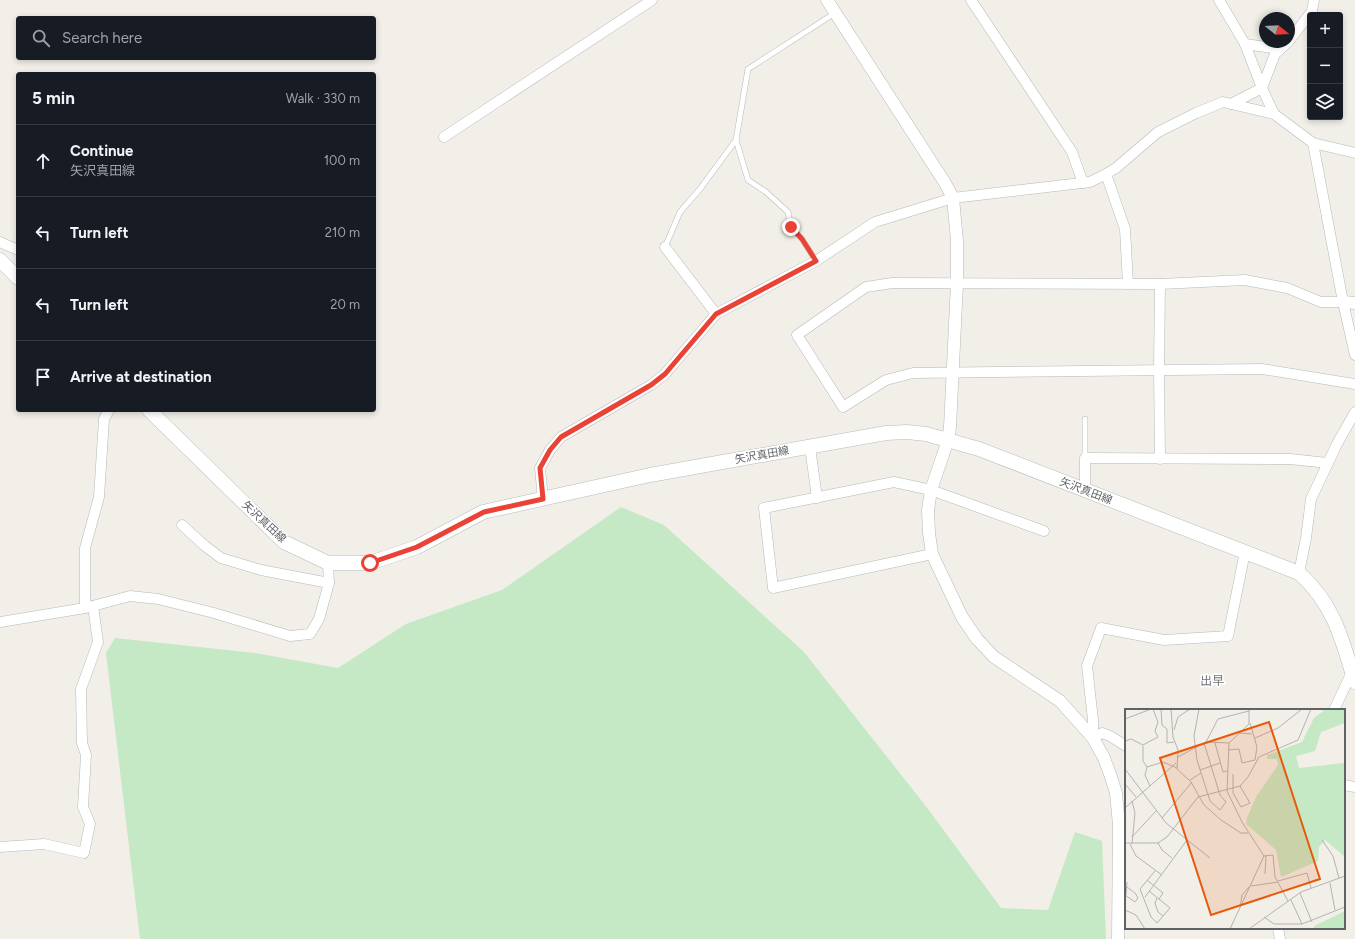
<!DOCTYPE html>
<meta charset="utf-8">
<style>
:root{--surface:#171b24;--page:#20242c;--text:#f1f3f6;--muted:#9ea1a6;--line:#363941}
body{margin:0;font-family:Figtree,"Noto Sans JP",sans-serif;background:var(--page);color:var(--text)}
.controls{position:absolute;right:12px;top:12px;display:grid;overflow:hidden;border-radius:4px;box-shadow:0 2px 6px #0003}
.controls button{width:36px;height:36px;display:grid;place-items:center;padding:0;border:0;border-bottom:1px solid var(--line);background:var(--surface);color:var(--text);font:20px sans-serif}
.compass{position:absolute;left:1259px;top:12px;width:36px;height:36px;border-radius:50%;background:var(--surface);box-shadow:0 2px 6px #0003;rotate:108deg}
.stop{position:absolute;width:12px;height:12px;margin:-9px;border:3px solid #ea4335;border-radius:50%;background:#fff}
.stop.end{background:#ea4335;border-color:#fff;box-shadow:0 1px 4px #0008}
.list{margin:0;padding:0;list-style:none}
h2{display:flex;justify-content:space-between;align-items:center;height:52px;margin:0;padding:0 16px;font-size:17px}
h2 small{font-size:13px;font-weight:400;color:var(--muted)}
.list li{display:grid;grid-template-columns:26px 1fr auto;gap:12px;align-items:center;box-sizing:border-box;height:72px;padding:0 16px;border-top:1px solid var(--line)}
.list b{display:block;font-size:15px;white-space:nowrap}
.list p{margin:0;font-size:13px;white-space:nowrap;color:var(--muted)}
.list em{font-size:13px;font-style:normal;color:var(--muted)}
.icon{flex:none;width:22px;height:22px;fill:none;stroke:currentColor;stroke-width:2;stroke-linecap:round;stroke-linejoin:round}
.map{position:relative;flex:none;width:1355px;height:939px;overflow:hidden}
.search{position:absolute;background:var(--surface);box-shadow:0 2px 6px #0003;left:16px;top:16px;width:360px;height:44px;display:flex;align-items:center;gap:10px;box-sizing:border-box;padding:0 14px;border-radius:4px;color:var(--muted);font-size:15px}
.panel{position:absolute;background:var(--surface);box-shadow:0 2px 6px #0003;left:16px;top:72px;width:360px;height:340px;border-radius:4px}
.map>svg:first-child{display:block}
.green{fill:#c5e8c5}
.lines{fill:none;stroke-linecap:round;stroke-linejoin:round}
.service-casing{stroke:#b5b8bc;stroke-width:6}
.minor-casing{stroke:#b5b8bc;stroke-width:11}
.tertiary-casing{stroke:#b5b8bc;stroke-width:13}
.secondary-casing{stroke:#b6babf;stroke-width:15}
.service{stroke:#fff;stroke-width:5}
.minor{stroke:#fff;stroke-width:10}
.tertiary{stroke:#fff;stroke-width:12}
.secondary{stroke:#fff;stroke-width:14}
.route{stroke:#ea4335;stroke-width:5}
.labels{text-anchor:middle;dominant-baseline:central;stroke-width:3;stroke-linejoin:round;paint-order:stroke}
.street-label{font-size:11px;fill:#5f6368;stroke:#fff}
.neighbourhood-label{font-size:12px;fill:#70757a;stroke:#fff}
.inset-road{fill:none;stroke:#b3b3b1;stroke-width:1}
.view{fill:#e8590c;fill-opacity:0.15;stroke:#e8590c;stroke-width:2}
.inset-edge{fill:none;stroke:#5f6368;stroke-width:2}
</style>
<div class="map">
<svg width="1355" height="939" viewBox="0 0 1355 939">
<rect width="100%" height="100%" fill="#f1efe8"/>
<!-- green -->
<polygon class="green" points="621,507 664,525 804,652 925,805 1001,908 1048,910 1075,832 1102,841 1106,939 140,939 106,653 115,638 255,653 338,668 406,624 502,590"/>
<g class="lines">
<!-- service casing -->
<g class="service-casing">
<g id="service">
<polyline points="736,140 748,180 766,192 788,212 791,227 802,239 816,261"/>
<polyline points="665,247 680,212 700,189 736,140 748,69 835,13"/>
<polyline points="1085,458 1085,419"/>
</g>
</g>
<!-- minor casing -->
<g class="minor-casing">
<g id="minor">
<polyline points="971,0 1072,152 1083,183"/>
<polyline points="1219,0 1245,44 1262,88 1274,114"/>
<polyline points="1289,41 1312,11 1314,0"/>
<polyline points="1245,44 1280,49"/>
<polyline points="1231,104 1262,88 1275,54 1288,42"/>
<polyline points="444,137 652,0"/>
<polyline points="1313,143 1343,302 1355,355"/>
<polyline points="1106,174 1125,229 1128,284"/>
<polyline points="0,242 18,250"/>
<polyline points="665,247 716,314"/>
<polyline points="1160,284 1159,370 1160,459"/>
<polyline points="1343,302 1321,302 1287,288 1245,280 1160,284 892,283 866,287 797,335 843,407 886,380 913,373 1262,369 1355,384"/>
<polyline points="810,447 817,498"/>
<polyline points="1085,490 1085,458 1290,459 1328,463"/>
<polyline points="543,499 540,468 550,450 561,437 651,385 665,374 716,314 816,261 875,222 953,198 1090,182 1106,174 1116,168 1158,132 1196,113 1223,102 1274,114 1313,143 1355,153"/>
<polyline points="182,525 205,546 221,558 261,570 329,583"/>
<polyline points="932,554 773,588 764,508 894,482 931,490 1044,531"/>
<polyline points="1299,573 1306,538 1311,499 1337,444 1355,412"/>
<polyline points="85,608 85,548 99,497 104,419 109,410"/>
<polyline points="0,622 85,608 130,596 158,599 214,613 290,636 310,634 319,619 329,583 328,563"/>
<polyline points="1334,710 1352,672"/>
<polyline points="1093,738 1093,720 1087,666 1101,628 1164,640 1228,636 1245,552"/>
<polyline points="1093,738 1102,733 1110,736 1126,746"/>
<polyline points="1344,785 1355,787"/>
<polyline points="0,847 44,844 84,853 90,824 83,807 86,755 82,743 81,689 98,642 93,606"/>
<polyline points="1278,928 1280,939"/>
</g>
</g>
<!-- tertiary casing -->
<g class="tertiary-casing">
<g id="tertiary">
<polyline points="827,0 945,183 953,198 957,241 957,283 950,427 948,440 931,490 928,510 929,533 932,554 962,617 977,639 994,657 1060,701 1093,738 1104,758 1110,774 1116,793 1119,825 1118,939"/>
<polyline points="1343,302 1355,303"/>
</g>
</g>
<!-- secondary casing -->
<g class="secondary-casing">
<g id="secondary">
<polyline points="0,260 18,278"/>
<path d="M149,410L284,542L328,563H370L417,547L483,512L650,475L886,433L907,432L926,434L979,449L1299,573C1334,604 1342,639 1355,682"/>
</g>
</g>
<!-- service -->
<use href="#service" class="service"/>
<!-- minor -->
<use href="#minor" class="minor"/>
<!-- tertiary -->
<use href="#tertiary" class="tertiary"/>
<!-- secondary -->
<use href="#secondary" class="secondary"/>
</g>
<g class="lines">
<!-- route -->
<polyline class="route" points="370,563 417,547 484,512 543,499 540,468 550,450 561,437 651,385 665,374 716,314 816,261 802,239 791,227"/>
</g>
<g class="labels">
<!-- street labels -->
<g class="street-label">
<text transform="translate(762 455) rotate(-10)">矢沢真田線</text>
<text transform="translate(1086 491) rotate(21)">矢沢真田線</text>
<text transform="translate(264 522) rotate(43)">矢沢真田線</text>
</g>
<!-- neighbourhood labels -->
<g class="neighbourhood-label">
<text x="1212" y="681">出早</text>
</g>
</g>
<!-- overview -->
<g transform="translate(1125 709)">
<rect width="220" height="220" fill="#f1efe8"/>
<path d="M201,0H220V14L196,23L190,42L171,47L174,59L220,54V148L200,131L194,138L193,152L156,168L151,141L121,115L122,109L131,88L153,56L152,50H142V46L177,33L189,9ZM220,202V220H187L191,216Z" fill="#c5e8c5"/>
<path class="inset-road" d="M36,0L37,16L42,20V34L49,33M46,0L48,28L53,41L52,60L66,73L79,96L96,111L116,124H123M74,0L69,27L72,51L85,92L95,101L101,93L95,86L79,34M0,10L26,0M49,21L53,8L65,0M114,24L127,25M130,29L153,19L177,0M0,32L6,30L18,36M81,33L104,34M90,34L98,63L102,62M18,36L33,28L30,22L33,13L28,0M18,37V52L22,58L20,66L25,77M103,41L114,40L117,54L130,51L132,38L125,14M53,48L81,33L93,10L124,2M22,58L38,53L52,59M0,60L41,114L85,149M75,61L95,54M108,65V84L116,98L125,94L115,77M65,71L76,64M0,75L11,88M0,99L51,54M37,109L67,73M7,128L31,102M197,131L208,147L214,169M0,134H33L42,128L73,88L115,77L123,68L134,48L173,31L186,0M33,134L37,141L47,149M5,135L11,147L37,166M7,135L10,104L7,92M139,147L148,146L150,168L163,192M140,165L141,146M22,171L38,184L34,190M153,172L182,164L186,179M205,174L210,201M126,177L153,173M24,182L45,199L32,214L26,208L15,180L30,162M175,184L187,213M0,186L10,193L13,189L10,184L2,178M1,186L2,173M20,188L62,131M32,189L30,194L33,203L38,207M166,191L177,215M115,199L117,186L124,178M0,201L11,206L20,220M139,208L149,215H177L220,198M105,220L139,147L117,113L102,82L104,34L124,15V0M124,220L176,183L220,167"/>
<path class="view" d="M144,13L195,170L86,206L35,49Z"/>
<rect width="220" height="220" class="inset-edge"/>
</g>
</svg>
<div class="controls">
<button>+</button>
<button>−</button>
<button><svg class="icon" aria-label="layers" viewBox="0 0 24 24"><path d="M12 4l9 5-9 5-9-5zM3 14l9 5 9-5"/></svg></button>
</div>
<svg class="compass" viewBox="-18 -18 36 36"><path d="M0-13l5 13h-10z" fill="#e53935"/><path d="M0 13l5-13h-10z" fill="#9ea1a6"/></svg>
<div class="stop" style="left:370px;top:563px"></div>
<div class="stop end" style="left:791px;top:227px"></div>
<div class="search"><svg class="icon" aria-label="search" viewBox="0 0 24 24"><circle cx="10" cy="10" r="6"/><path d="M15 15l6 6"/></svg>Search here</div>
<section class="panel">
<h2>5 min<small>Walk · 330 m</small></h2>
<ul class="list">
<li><svg class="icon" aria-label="ahead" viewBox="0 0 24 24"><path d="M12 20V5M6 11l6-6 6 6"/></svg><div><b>Continue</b><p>矢沢真田線</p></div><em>100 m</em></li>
<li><svg class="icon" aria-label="left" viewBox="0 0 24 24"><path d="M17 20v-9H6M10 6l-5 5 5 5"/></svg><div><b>Turn left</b></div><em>210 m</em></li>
<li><svg class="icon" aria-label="left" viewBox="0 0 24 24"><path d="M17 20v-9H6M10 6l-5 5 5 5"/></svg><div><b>Turn left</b></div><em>20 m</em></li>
<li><svg class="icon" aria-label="arrive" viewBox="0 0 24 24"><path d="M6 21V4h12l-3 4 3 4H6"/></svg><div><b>Arrive at destination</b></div></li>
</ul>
</section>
</div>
